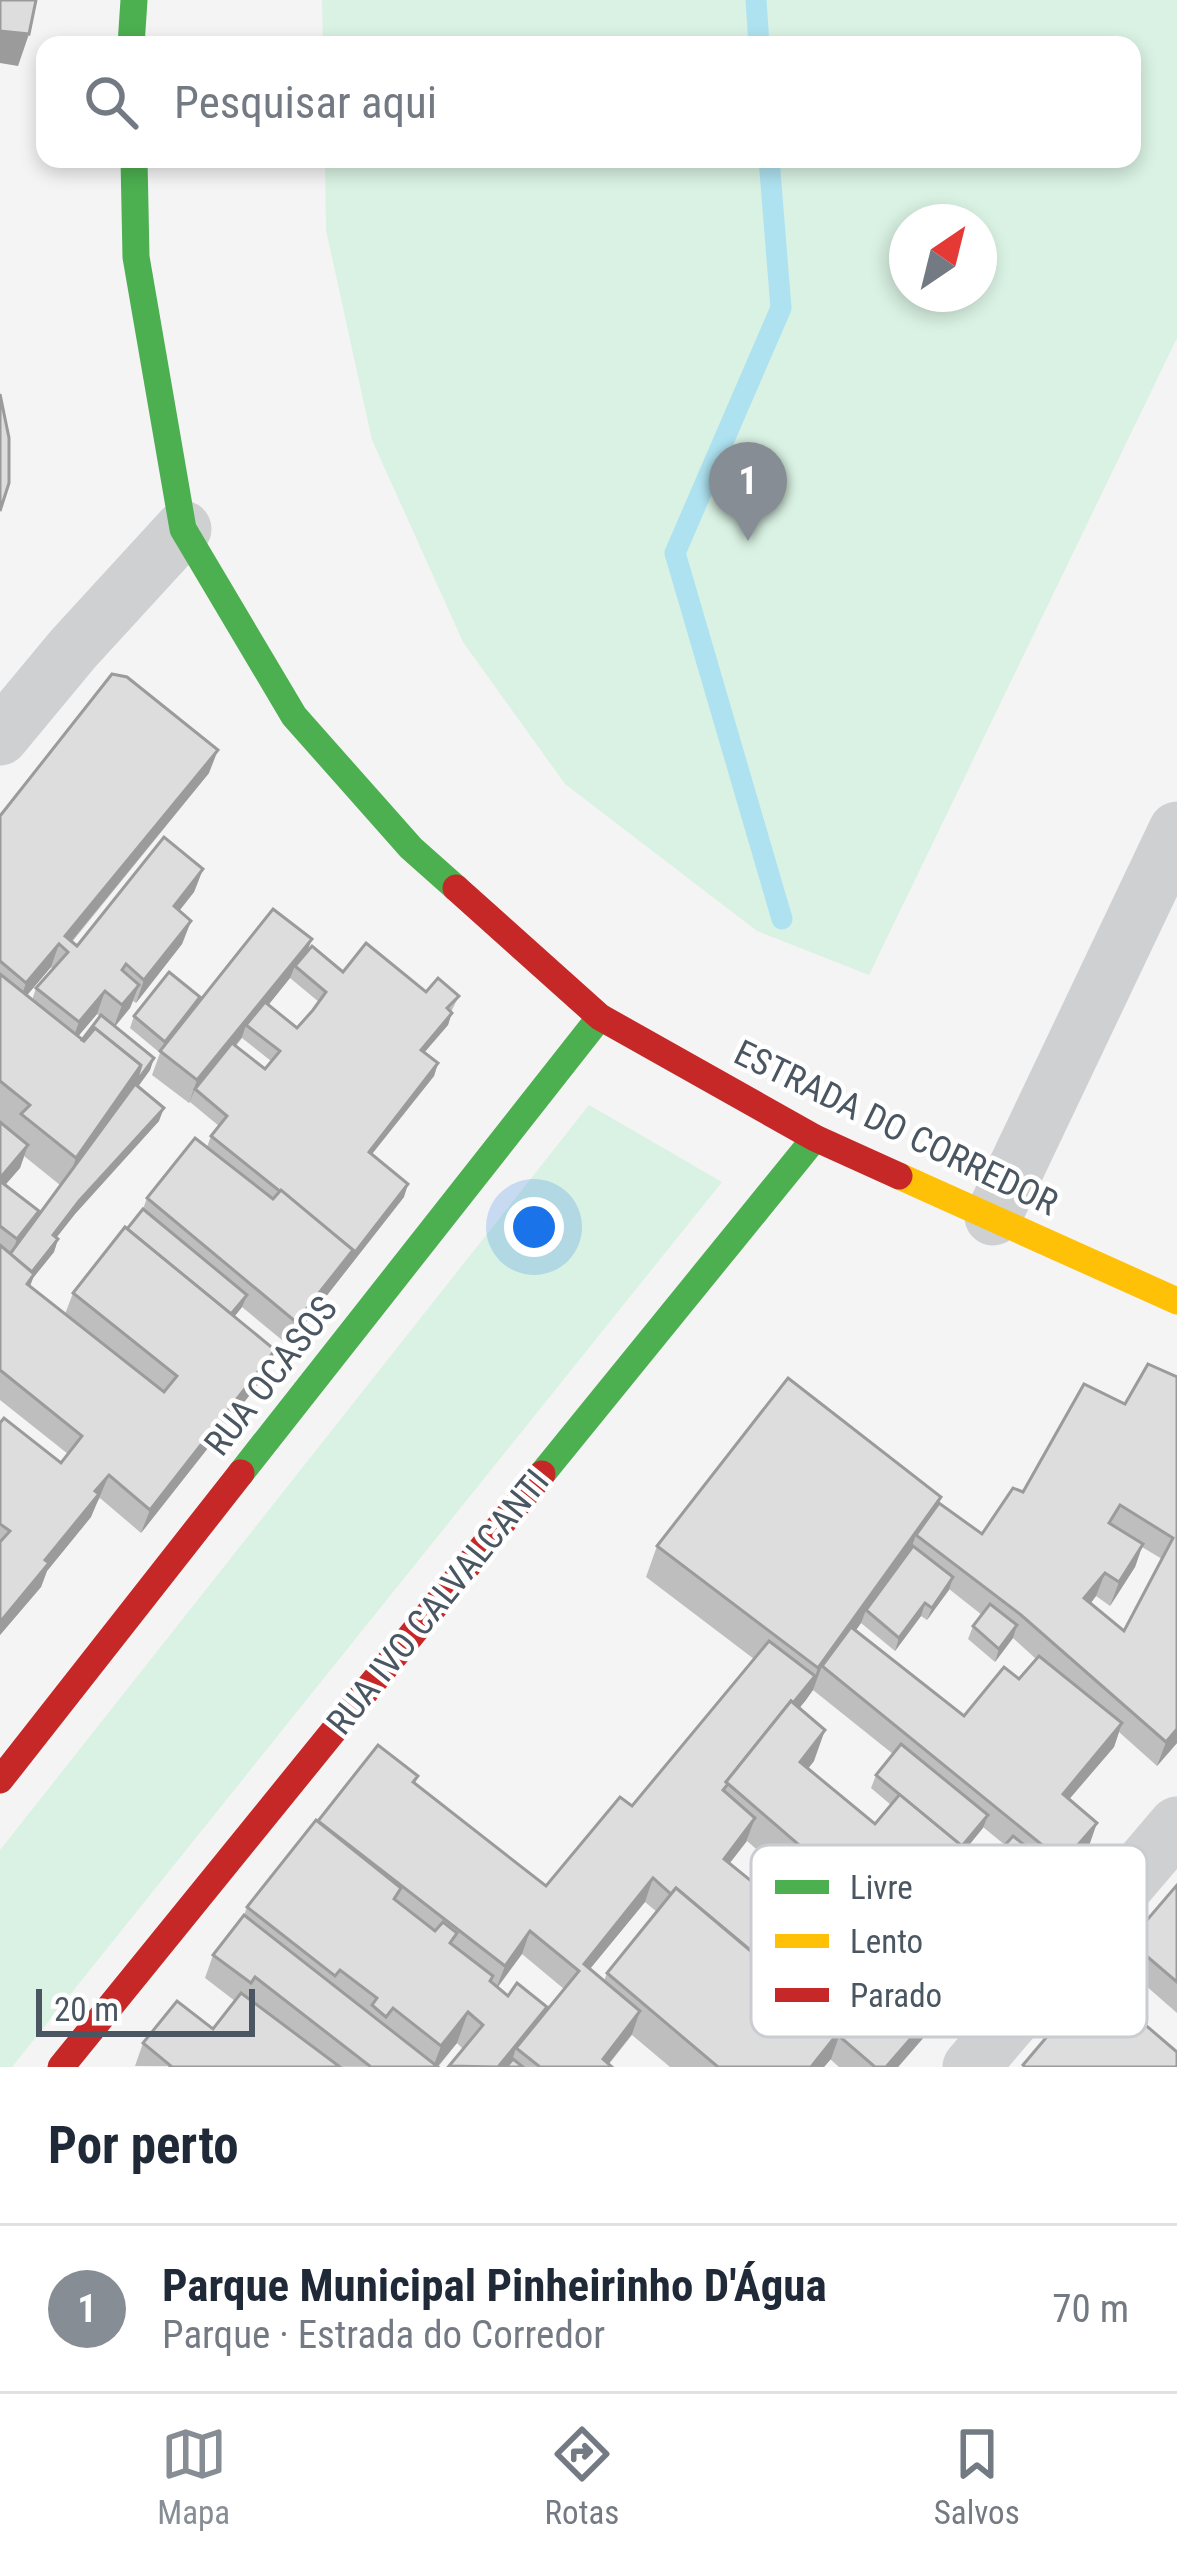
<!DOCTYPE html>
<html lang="pt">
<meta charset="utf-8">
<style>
:root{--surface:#fff;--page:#f6f6f7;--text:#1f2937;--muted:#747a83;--line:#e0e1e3;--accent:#868d94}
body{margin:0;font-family:"Roboto Condensed",sans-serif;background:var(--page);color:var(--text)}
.compass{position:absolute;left:889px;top:204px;width:108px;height:108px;border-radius:50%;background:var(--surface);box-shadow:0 6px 18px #0003;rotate:35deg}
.scale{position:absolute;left:36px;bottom:30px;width:219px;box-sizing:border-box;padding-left:12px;border:6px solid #4a5661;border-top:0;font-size:33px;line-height:42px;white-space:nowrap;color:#4a5661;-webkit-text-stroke:9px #fff;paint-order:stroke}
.you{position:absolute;left:534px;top:1227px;width:42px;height:42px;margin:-30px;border:9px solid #fff;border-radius:50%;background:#1a73e8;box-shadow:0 0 0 18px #1a73e833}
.badge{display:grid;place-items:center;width:78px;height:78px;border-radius:50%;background:var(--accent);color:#fff;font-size:39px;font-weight:700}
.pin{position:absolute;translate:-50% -99px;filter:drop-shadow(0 3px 6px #0008)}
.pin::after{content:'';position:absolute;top:63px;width:42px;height:36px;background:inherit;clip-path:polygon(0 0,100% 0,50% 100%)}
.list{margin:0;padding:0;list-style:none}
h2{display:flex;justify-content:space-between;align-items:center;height:156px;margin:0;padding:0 48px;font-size:51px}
h2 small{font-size:39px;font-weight:400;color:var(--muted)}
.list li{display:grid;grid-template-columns:78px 1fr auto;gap:36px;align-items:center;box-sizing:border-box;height:168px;padding:0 48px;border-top:3px solid var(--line)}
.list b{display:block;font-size:45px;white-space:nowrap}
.list p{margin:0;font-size:39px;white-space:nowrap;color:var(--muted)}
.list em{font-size:39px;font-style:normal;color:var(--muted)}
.icon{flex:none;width:66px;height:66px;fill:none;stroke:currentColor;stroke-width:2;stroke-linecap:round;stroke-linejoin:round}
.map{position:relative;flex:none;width:1177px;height:2067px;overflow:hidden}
.search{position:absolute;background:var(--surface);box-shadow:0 6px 18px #0003;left:36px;right:36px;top:36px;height:132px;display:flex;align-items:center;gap:30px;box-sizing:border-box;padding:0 42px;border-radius:24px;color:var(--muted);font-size:45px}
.sheet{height:324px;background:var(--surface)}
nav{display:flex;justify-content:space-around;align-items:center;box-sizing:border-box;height:168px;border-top:3px solid var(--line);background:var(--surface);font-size:33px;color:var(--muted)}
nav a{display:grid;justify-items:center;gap:6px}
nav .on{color:var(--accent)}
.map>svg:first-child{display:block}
.green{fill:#d9f2e3;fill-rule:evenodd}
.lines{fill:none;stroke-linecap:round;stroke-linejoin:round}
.stream{stroke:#aee2f0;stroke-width:21}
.street{stroke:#ced0d2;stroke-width:57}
.fast{stroke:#4caf50;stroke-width:27}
.slow{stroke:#ffc107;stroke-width:27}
.jam{stroke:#c62828;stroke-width:27}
.wall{fill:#bebebf;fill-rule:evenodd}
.shaded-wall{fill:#9b9b9b}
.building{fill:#ddddde;stroke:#9b9b9b;stroke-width:3;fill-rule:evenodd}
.labels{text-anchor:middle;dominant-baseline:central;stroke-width:9;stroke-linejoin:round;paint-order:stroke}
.street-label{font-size:36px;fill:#4a5661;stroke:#fff}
.key{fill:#fff;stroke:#c9ccd0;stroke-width:3}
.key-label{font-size:33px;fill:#4a5661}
</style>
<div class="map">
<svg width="1177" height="2067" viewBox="0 0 1177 2067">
<rect width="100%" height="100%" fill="#f4f4f4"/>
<!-- green -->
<g class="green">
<path d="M322,0H1177V338L869,975L757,931L565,784L463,642L372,440L326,230L325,159H1132V45H323ZM907,222H979V294H907Z"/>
<polygon points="589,1105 722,1182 12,2067 0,2067 0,1850"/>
</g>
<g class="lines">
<!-- stream -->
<g class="stream">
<polyline points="756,0 759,45"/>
<polyline points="769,159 781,308 675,553 782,919"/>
</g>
<!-- street -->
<g class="street">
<polyline points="0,737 73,649 183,529"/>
<polyline points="993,1217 1177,830"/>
<polyline points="971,2067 1177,1825"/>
</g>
<!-- fast -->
<g class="fast">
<polyline points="131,45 134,0"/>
<polyline points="134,159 136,257 183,529 294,716 411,848 456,888"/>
<polyline points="241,1473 600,1017"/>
<polyline points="542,1474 815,1138"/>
</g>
<!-- slow -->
<polyline class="slow" points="899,1176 1177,1301"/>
<!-- jam -->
<g class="jam">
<polyline points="456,888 600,1017 815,1138 899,1176"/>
<polyline points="0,1780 241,1473"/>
<polyline points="61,2067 542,1474"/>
</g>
</g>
<!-- wall -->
<g class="wall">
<path d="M209,773L72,942L77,946L203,869L194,892L179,911L191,921L182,944L136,1003L133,1001L130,1008L115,1026L154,1058L150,1070L138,1086L159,1121L75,1214L56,1238L58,1239L54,1252L33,1278L30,1286L65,1314L73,1293L143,1209L147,1198L207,1147L211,1136L219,1126L190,1102L189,1103L152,1075L160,1053L130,1028L134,1016L200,997L196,1007L312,939L307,951L343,972L426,992L459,996L451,1012L448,1025L424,1053L438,1063L434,1076L372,1154L404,1197L288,1345L242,1307L234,1317L275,1350L267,1373L141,1533L100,1498L96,1503L91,1517L47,1571L41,1587L0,1635V1423L61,1463L68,1454L0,1400V1122L15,1133L0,1121V816ZM51,967L53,969L36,988L32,1000L27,995ZM290,978L319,1002L297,1028L268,1005ZM97,1014L100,1017L82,1040L78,1036ZM242,1038L271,1061L265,1069L236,1046ZM24,1156L60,1185L37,1218L39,1211L5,1185L20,1168Z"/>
<path d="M1177,1377V1743L1157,1766L1119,1732L1114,1747L1069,1799L1089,1846L1015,1931L1003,1921L948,1985L945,2013L898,2067H839L830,2059L824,2067H670L632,2035L609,2064L612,2067H449L463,2049L457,2043L438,2067L135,2066L143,2043L213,2029L235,2001L205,1978L213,1955L244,1915L247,1907L318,1821L418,1776L415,1784L546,1886L632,1806L754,1659L646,1577L657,1546L938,1505L982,1534L1023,1492L1125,1404ZM1142,1547L1162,1559L1124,1631L1091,1603L1096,1596L1110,1606L1135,1567ZM949,1589L982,1615L973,1626L968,1639L995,1662L1013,1638L1036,1659L1019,1679L964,1716L856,1630L861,1623L895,1651L921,1616L927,1620ZM813,1690L893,1754L876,1775L871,1788L891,1805L875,1824L808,1769L814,1761L799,1708ZM983,1827L1005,1845L986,1867L966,1849ZM747,1841L887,1962L838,2024L815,2005L836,1980L844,1956L730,1863ZM645,1902L657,1912L607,1973L604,1981L590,1969ZM522,1954L564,1989L545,2013L508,1996L498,1987Z"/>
<polygon points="1177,1885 1177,2013 1121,1964 1129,1941"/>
</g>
<!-- shaded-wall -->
<g class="shaded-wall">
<polygon points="0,31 29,34 18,66 0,63"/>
<polygon points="218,750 209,773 65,949 65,936"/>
<polygon points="203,869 194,892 165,929 174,906"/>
<polygon points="191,921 182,944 136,1003 144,980"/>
<polygon points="312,939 303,962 295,966 290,978 250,1028 246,1025 242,1037 198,1092 195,1089 189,1103 197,1080"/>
<polygon points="59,944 51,967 18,1006 26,983"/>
<polygon points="139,985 130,1008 113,1029 122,1005"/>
<polygon points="105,991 97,1014 70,1046 79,1022"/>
<polygon points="200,997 195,1009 161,1054 165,1042"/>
<polygon points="452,1013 448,1025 416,1062 421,1050"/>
<polygon points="154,1058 150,1070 65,1189 76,1158 141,1065"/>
<polygon points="438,1063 434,1076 364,1164 369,1152"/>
<polygon points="164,1108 159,1121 75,1214 49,1247 53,1235 79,1201"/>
<polygon points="28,1145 20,1168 0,1191 0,1178"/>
<polygon points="408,1184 404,1197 288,1345 296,1322"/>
<polygon points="39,1211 31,1234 9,1262 17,1239"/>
<polygon points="58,1239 54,1252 33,1278 26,1297 25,1281"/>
<polygon points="247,1295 242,1307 219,1336 224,1323"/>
<polygon points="275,1350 267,1373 141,1533 150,1510"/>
<polygon points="109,1475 91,1517 47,1571 41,1587 0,1635 0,1622 95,1491"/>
<polygon points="941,1497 929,1528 916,1535 908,1557 866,1610 861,1623 827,1671 822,1666 813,1690 806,1700 734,1789 728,1784 815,1676 818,1668"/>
<polygon points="1143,1544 1135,1567 1110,1606 1119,1582"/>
<polygon points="1105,1573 1096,1596 1076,1622 1084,1598"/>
<polygon points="953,1577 949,1590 927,1620 932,1608"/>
<polygon points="925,1603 921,1616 895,1651 899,1638"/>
<polygon points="1017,1625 1013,1638 995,1662 999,1649"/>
<polygon points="1122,1723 1114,1747 1054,1817 1063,1794"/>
<polygon points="1177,1729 1177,1743 1157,1766 1166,1742"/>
<polygon points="825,1730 814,1761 788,1793 800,1762"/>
<polygon points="988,1815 983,1828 956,1861 960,1849"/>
<polygon points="755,1818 746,1842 715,1882 724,1859"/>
<polygon points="1097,1823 1089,1846 1015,1931 1019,1918 1059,1873 1063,1862"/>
<polygon points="653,1878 645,1902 575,1987 584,1964"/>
<polygon points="1015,1890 1003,1921 933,2002 945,1971"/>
<polygon points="530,1931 522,1954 496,1989 505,1966"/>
<polygon points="844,1956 836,1980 795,2029 803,2006"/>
<polygon points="953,1990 945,2013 898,2067 886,2067"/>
<polygon points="547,2007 536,2038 516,2048 510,2067 498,2067"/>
<polygon points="640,2011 632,2034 606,2067 603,2059"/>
<polygon points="468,2012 457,2043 437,2067 433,2067 441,2046"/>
<polygon points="842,2028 831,2059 824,2067 811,2067"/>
</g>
<!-- building -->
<g class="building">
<polygon points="0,0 36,0 29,34 0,31"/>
<polygon points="0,394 9,438 9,483 0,511"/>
<polygon points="112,674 127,677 218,750 65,936 77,946 164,837 203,869 174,906 191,921 144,980 126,964 122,970 139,985 122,1005 105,991 79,1022 36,988 68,952 59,944 26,983 0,961 0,816"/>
<polygon points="273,909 312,939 197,1080 160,1051"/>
<polygon points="366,943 426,992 438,978 459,996 447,1008 452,1013 421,1050 438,1063 369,1152 408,1184 349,1260 353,1250 211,1136 227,1116 195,1089 232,1043 265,1069 280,1051 246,1025 265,1002 297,1028 313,1010 326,992 295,966 312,946 343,972"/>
<polygon points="169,972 200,997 165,1042 134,1016"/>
<polygon points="0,974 84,1041 95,1028 141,1065 76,1158 21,1114 30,1105 0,1081"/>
<polygon points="101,1015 154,1058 135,1084 141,1065 95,1028 84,1041 82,1040"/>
<polygon points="135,1084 164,1108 79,1201 53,1235 58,1239 32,1272 10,1254"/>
<polygon points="0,1122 28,1145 0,1178"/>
<polygon points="195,1138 273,1199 281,1190 353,1250 296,1322 147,1198"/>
<polygon points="0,1181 39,1211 17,1239 0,1226"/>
<polygon points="143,1209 247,1295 231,1314 127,1229"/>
<polygon points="125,1227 275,1350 150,1510 109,1475 95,1491 99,1494 45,1560 49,1563 0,1622 0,1542 10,1531 0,1524 0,1423 4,1418 61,1463 82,1436 0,1370 0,1245 34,1274 27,1284 164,1392 177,1376 73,1293"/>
<path d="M1148,1364L1177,1377V1729L1166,1742L1021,1615L916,1535L939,1503L982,1534L1013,1488L1023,1492L1084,1384L1125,1404ZM1120,1505L1173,1538L1124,1631L1084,1598L1105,1573L1119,1582L1143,1544L1109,1523Z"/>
<polygon points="788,1378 941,1497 818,1668 657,1546"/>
<polygon points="913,1546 953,1577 932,1608 925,1603 899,1638 866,1610"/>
<polygon points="990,1604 1017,1625 999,1649 973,1626"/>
<polygon points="851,1627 964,1716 1004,1667 1019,1679 1039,1656 1122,1723 1063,1794 1097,1823 1063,1862 822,1666"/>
<polygon points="769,1641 815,1676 793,1703 791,1701 726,1782 728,1784 723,1790 755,1818 724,1859 844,1956 809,1999 676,1888 671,1894 653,1878 584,1964 640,2011 603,2059 612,2067 540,2067 516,2048 579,1971 530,1931 505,1966 318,1821 378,1745 418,1776 413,1782 546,1886 620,1797 632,1806"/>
<polygon points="791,1701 825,1730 800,1762 875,1824 900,1794 1015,1890 945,1971 726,1782"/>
<polygon points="901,1744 988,1815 962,1846 876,1775"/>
<polygon points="316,1820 401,1888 394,1899 435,1931 443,1922 457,1933 450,1943 493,1976 490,1981 508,1996 517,1983 547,2007 498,2067 449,2066 483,2025 468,2012 441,2046 393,2008 386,2017 380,2012 372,2005 377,1998 340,1970 335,1976 247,1907"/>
<polygon points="1013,1836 1059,1873 1019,1918 1008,1909 1015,1890 986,1867"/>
<polygon points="1177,1885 1177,1982 1129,1941"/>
<polygon points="676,1888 842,2028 811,2067 718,2067 607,1973"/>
<polygon points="244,1915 438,2067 371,2067 255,1977 251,1983 213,1955"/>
<polygon points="902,1945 953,1990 886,2067 875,2067 839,2036 842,2028 838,2024"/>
<polygon points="1094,1981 1177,2052 1177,2067 1025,2067 1023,2065"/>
<polygon points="241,1993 340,2067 170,2067 171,2066 143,2043 177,2001 213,2029"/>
<polygon points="513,2059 523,2067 506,2067"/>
</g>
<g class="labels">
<!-- street labels -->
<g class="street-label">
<text transform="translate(896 1128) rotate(26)">ESTRADA DO CORREDOR</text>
<text transform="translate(271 1376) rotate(-52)">RUA OCASOS</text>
<text transform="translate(438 1602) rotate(-51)">RUA IVO CALVALCANTI</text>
</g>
</g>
<!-- legend -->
<rect x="751" y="1845" width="396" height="192" rx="18" class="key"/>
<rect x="775" y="1880" width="54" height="14" fill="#4caf50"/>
<rect x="775" y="1934" width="54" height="14" fill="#ffc107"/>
<rect x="775" y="1988" width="54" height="14" fill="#c62828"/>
<g class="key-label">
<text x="850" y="1899">Livre</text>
<text x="850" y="1953">Lento</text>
<text x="850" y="2007">Parado</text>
</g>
</svg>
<svg class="compass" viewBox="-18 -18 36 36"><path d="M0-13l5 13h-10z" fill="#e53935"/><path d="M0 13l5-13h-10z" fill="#747a83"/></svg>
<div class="scale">20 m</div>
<div class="you"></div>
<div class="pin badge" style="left:748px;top:541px">1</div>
<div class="search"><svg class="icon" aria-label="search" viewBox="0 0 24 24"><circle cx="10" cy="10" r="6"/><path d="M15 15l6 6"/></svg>Pesquisar aqui</div>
</div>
<section class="sheet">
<h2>Por perto<small></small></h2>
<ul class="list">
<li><span class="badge">1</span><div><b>Parque Municipal Pinheirinho D'Água</b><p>Parque · Estrada do Corredor</p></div><em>70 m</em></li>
</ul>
</section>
<nav>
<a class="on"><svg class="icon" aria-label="map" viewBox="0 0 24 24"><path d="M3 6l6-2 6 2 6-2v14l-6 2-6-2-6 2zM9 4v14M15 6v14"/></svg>Mapa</a>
<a><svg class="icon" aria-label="directions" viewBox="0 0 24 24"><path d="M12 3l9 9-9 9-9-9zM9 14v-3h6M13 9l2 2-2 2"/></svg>Rotas</a>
<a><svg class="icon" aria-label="saved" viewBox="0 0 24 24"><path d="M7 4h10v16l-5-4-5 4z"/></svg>Salvos</a>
</nav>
